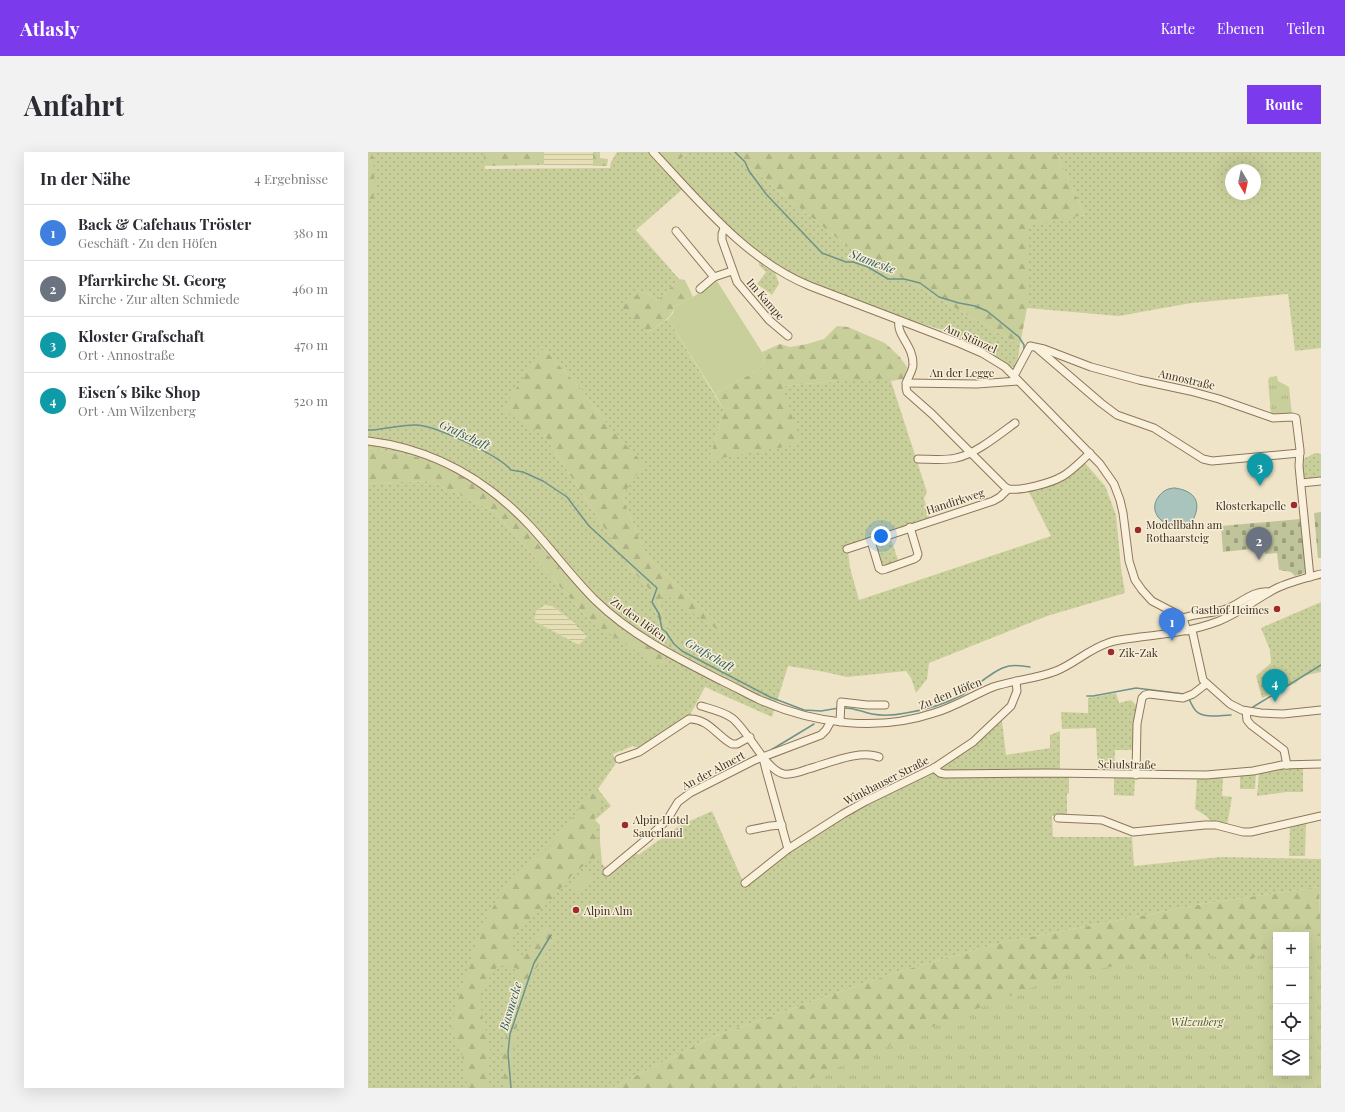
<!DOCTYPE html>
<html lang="de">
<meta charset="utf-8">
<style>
:root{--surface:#fff;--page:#f2f2f3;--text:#2b2b33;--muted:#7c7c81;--line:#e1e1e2;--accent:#7c3aed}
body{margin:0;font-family:"Playfair Display",serif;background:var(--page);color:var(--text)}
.controls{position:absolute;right:12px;bottom:12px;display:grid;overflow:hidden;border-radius:0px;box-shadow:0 4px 16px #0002}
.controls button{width:36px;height:36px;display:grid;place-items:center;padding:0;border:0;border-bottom:1px solid var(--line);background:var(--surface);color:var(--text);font:20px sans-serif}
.compass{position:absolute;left:857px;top:12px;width:36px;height:36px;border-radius:50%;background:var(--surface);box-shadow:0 4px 16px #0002;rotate:171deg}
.you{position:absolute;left:513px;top:384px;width:14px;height:14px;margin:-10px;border:3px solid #fff;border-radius:50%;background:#1a73e8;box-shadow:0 0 0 6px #1a73e833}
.badge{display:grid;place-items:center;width:26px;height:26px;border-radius:50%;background:var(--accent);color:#fff;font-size:13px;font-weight:700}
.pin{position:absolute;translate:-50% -33px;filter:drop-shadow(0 1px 2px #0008)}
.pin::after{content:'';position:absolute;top:21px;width:14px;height:12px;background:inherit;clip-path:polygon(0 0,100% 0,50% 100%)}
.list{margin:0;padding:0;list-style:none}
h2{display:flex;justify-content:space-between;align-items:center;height:52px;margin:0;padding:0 16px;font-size:17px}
h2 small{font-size:13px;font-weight:400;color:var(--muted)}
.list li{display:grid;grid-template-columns:26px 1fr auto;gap:12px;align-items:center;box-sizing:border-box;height:56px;padding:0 16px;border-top:1px solid var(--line)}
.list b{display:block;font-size:15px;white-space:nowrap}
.list p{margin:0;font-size:13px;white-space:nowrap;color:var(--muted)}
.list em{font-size:13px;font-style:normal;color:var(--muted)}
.icon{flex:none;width:22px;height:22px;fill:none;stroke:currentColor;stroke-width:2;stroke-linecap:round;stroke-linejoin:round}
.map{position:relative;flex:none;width:953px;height:936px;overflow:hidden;border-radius:0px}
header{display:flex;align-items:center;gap:24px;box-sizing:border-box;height:56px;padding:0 20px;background:var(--accent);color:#fff}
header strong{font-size:19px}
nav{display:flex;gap:22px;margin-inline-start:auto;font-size:14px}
.intro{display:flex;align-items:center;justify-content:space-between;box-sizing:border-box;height:96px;padding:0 24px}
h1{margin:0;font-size:28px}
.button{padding:10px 18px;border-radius:0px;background:var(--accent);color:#fff;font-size:14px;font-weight:700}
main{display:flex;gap:24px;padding:0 24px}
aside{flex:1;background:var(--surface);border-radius:0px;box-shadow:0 4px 16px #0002}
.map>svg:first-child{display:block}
.farmland{fill:url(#farmland-rules)}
.grass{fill:url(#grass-dots);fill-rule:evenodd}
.forest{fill:url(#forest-firs);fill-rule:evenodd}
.cemetery{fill:url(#cemetery-stones)}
.park{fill:url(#park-tufts)}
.pitch{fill:#c9cf9b}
.water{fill:#a9c4bc;stroke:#6f938a}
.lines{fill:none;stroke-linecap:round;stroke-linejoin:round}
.stream{stroke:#6f938a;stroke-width:1.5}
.minor-casing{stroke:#8d765c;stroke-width:9}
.minor{stroke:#faf1dc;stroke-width:7}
.poi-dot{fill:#9e2a2b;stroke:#f7eed8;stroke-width:1.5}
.labels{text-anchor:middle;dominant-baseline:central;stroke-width:3;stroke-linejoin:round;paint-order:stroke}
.street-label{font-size:11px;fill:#3d2e20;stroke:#f7eed8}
.poi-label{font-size:11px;fill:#3d2e20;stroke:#f7eed8;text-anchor:start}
.park-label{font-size:11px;font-style:italic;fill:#4d5a26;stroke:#f7eed8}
.water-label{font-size:12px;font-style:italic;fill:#2f5d5a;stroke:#f7eed8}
</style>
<header>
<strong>Atlasly</strong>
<nav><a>Karte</a><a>Ebenen</a><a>Teilen</a></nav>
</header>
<div class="intro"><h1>Anfahrt</h1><a class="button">Route</a></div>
<main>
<aside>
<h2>In der Nähe<small>4 Ergebnisse</small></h2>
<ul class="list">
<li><span class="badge" style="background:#3f7fe0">1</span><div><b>Back &amp; Cafehaus Tröster</b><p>Geschäft · Zu den Höfen</p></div><em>380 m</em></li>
<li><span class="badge" style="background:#6b7280">2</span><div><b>Pfarrkirche St. Georg</b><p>Kirche · Zur alten Schmiede</p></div><em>460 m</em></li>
<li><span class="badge" style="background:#0f9aa8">3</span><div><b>Kloster Grafschaft</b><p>Ort · Annostraße</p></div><em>470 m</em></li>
<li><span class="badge" style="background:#0f9aa8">4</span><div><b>Eisen´s Bike Shop</b><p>Ort · Am Wilzenberg</p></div><em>520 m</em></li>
</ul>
</aside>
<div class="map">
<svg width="953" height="936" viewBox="0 0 953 936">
<defs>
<pattern id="farmland-rules" width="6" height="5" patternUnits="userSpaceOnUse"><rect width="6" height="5" fill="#e6deb5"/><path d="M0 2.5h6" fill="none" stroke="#c6bf9b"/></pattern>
<pattern id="grass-dots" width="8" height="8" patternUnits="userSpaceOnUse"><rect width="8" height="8" fill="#c9cf9b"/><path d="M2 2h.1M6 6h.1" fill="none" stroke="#aeb285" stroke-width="1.8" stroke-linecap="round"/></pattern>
<pattern id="forest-firs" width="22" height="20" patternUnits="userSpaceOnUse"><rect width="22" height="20" fill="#c9cf9b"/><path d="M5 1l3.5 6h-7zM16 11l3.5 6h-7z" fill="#aeb285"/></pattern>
<pattern id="cemetery-stones" width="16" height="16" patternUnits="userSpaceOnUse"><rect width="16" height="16" fill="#bfc49a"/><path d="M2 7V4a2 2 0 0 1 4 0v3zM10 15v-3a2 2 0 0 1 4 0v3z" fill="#9ca07d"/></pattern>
<pattern id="park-tufts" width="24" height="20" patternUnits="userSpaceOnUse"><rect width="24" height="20" fill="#c9cf9b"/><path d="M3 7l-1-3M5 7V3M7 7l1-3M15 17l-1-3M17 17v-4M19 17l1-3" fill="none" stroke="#aeb285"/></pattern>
</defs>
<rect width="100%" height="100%" fill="#f0e4c8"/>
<!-- farmland -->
<g class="farmland">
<polygon points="176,0 225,0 225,14 176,13"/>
<polygon points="178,453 184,454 207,471 208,474 219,484 211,493 166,469 168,459"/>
</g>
<!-- grass -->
<g class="grass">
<path d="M4,0H116L117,17L242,16L243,10L249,0H282L317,35L268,78L311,127L290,148L276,139L279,181L300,167L356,258L341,308L414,234L469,229H523L559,340L556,346L563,370L522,384L531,411L517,416L512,414L507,391L480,398L482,416L491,448L683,384L661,340L700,325L717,311L737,334L748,363L753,416L757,441L679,464L561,511L559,527L548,541L543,526L538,519L479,525L452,519L420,514L404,565L337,535L322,563L273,597L265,594L245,602L248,611L230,637L243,654L227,668L232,673V689L234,712L242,719L267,700L270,703L311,674L344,659L377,734L422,699L485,660L569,619L606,594L634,569L638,603L682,596V583L692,579V624H701V641L699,642V664H684L685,685H764L766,714L853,705L953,707V768H952L951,735L840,751L636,790L526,821L344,885L244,936H0V332L6,331L63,329L127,360L222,469L257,481L229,459L136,353L45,304L0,296V47H5ZM177,198L213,237L241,275L254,344L278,404L353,474V480L295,440L291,450L296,469L316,503L296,488L281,437L263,417L176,283ZM177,453L184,454L207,471L208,474L219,484L211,493L166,469L168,459Z"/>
<polygon points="319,0 363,0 480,95 652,193 648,217 574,178 484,150 420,123 399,108 358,74 304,16"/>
<path d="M688,0H953V196L927,199L920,142L823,151L751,164L659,156V73L717,63ZM863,18H887V42H863Z"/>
<polygon points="391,108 407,120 411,132 404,143 389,132 398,120 391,113"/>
<polygon points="947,301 953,302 953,327 937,328 935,326 933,308"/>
<polygon points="953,450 953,520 934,524 928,531 894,546 888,524 903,511 902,498 893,476"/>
<polygon points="748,541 751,551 763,548 769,554 766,598 747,598 746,620 730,620 728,576 694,577 693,560 720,561 720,546"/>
<polygon points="935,616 935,640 919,640 889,644 891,621 909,617"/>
<polygon points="888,620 887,637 872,637 872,623"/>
<polygon points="746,624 767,625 766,644 746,643"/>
<polygon points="855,624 854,644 864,645 859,674 845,671 838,664 827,657 829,625"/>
<polygon points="938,668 937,704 921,704 922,672"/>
</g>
<!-- forest -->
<g class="forest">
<polygon points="0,0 4,0 5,5 7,38 5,47 0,47"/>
<polygon points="116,0 176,0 176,13 116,14"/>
<polygon points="225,0 232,0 232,6 240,7 239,14 225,14"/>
<polygon points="288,0 319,0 304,16"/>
<polygon points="363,0 688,0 717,63 659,74 659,156 652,193 480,95"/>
<path d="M311,127L317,128L325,145L306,155C304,167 289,174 279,181L254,155L273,139H276L290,148Z"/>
<polygon points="469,174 480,175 517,191 531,204 539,215 536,227 523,229 469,229 414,234 433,292 341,308 356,258 347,242 393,216 397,207 394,200 412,192 422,195 439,192 456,187"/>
<polygon points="173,198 177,198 213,237 241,275 276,312 254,344 278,404 353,474 353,480 295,441 291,450 296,469 317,504 296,488 281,437 263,417 176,283 157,273 135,257"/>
<polygon points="0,296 45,304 84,318 136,353 229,459 257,481 298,505 293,515 222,469 127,360 63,329 7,331 0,332"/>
<path d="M225,637L231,642L235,657L227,664L225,669L228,678L232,701L205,722L181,750L143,783V796L155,804L179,773L189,785C180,799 169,813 163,827C149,862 143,899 144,936H136L134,899L152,830L148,816L136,813L128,816L112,841L114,862L122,896L121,936H100L96,919L93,896L84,882L86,860L116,769L147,721L167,708L183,693L197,677Z"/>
<path d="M951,735L952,768H953V936H244L344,885L526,821L636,790L840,751ZM908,783H938V921H908Z"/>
</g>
<!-- cemetery -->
<g class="cemetery">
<polygon points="953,360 953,406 950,406 946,361"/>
<polygon points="933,367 939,420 927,424 923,420 911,418 909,401 897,402 896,393 882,394 882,397 855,400 853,374"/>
</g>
<!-- park -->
<g class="park">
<polygon points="909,224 910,229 921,235 924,263 903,263 900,228 902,225"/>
<polygon points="796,461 808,467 810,472 809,475 795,479 794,477 791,464 791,463"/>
<polygon points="953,783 953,936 422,936 585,866 683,828 705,822 792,805 844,803 856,809 870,811 876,810 881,809 893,801 908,796 908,921 938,921 938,788"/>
</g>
<!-- pitch -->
<g class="pitch">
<polygon points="349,129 394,200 397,207 393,216 347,242 300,167 305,161 306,155 325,145"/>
<polygon points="216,718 224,725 210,742 202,735"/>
</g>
<!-- water -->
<path class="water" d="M807,336C827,339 834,350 825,368C821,371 816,373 811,374C794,375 779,359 791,344C795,339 800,336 807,336Z"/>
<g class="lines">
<!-- stream -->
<g class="stream">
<polyline points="367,0 377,10 381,19 398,42 454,101 478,110 485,110 500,115 520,127 536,127 552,131 571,145 591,151 607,154 619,159 651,185 656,193 656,198"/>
<path d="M0,278C16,278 33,272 49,273C68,274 132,304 143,318L155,320L175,329L199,345L221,374L289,436L284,450L291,462L294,477L298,480L306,492L314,499L402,545L436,558L453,559L471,556"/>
<polyline points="719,544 725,544 768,536 816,542"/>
<path d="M821,547C823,551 825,556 828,559C836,567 853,563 863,563"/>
<polyline points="885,555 953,513"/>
<path d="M474,556C485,555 494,560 504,562C515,564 528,563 538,561C557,558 577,552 594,543C608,535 626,517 641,514C648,513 656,514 662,515"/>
<polyline points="403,598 446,572"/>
<polyline points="143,936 140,901 142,882 166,811 183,783"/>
</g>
<!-- minor casing -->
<g class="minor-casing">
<g id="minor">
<path d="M285,0C331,49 378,108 442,134L591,191L614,201L637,215L732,312L746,332L752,348L755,361L761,409L767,428L774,438L784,449L809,462L815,466L819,479"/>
<polyline points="356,76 354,82 354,88 369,130 401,168 420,184"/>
<polyline points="308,79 346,125"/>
<polyline points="332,137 346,125 364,119"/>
<path d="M531,169C528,183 546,194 545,213C544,223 535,229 539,240L564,262L636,334L640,337"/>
<polyline points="670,197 733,251 749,263 786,276 835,307 844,309 932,301"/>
<polyline points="646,224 662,194 676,197 723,215 771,228 822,239 851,247 905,266 924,265 928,266 932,298 931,314 942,425"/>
<polyline points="538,231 609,232 650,229"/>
<path d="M0,289C66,297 118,327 163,375C185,399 204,425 227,448C264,484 309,506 354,529C367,535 379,542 392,548C447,572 509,580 566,561C587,555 605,543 625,535C646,528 668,527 688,519C706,512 721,497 740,491C750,487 761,487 772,485C799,482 825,479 851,469C871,461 888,447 907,437C921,430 938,426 953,422"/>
<path d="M550,307C562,307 576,309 588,306C606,303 632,282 647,271"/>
<polyline points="933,331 953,329"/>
<path d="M640,337C654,339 683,331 695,324C705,318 713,309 722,301"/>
<polyline points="503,389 511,416 514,418 518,417 546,407 549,405 550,402 542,375"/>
<polyline points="479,397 625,349 632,345 640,337"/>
<path d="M815,466C829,461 844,462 858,457C873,452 884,438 901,440"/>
<polyline points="824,478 835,528 862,552 874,558 893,561 915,562 953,558"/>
<path d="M333,554C343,557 356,560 364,566C380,578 398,619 416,622C423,623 432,620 440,617C459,612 492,597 511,605"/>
<polyline points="878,559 879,568 883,573 916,598 919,613"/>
<polyline points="472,570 473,550 499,553 517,553"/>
<polyline points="395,606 398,618 420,697"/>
<path d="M251,607L271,600L321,567C340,566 350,585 364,592H369L382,585"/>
<polyline points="566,616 572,621 577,622 680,621 838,623 885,619 914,613 953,612"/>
<polyline points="768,623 769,572 774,546 777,543 781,542 815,546 825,542 838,532"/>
<polyline points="690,666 734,668 765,680 837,673 848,673 875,680 883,680 953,664"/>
<polyline points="382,678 402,674 414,673"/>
<polyline points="239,720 281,685 299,668 310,650 322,641 387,608 453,583 458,578 463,569"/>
<polyline points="377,731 420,697 475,662 498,649 566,616 605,590 643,554 649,539 648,529"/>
</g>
</g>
<!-- minor -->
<use href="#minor" class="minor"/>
</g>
<!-- markers -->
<g class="poi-dot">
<circle cx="926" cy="353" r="4"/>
<circle cx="770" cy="378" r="4"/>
<circle cx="909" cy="457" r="4"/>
<circle cx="743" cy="500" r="4"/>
<circle cx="257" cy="673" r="4"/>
<circle cx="208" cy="758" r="4"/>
</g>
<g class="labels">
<!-- street labels -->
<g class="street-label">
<text transform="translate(398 147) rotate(49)">Im Kampe</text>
<text transform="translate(603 186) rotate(24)">Am Stünzel</text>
<text x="594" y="220">An der Legge</text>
<text transform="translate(819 227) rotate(13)">Annostraße</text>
<text transform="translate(587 349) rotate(-18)">Handirkweg</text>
<text transform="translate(271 467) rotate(36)">Zu den Höfen</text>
<text transform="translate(582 541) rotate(-22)">Zu den Höfen</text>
<text transform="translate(759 612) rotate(1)">Schulstraße</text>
<text transform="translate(345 618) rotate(-28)">An der Almert</text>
<text transform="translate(518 628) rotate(-27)">Winkhauser Straße</text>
</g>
<!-- poi labels -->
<g class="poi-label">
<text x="918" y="353" text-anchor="end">Klosterkapelle</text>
<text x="778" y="372">Modellbahn am<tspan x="778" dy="13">Rothaarsteig</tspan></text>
<text x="901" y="457" text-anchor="end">Gasthof Heimes</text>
<text x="751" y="500">Zik-Zak</text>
<text x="265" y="667">Alpin Hotel<tspan x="265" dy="13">Sauerland</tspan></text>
<text x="216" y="758">Alpin Alm</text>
</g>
<!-- park labels -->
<g class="park-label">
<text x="829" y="869">Wilzenberg</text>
</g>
<!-- water labels -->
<g class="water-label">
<text transform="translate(505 109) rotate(21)">Stameske</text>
<text transform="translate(97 282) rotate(25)">Grafschaft</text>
<text transform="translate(342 502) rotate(30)">Grafschaft</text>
<text transform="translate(142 854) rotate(-73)">Basmecke</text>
</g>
</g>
</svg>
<div class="controls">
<button>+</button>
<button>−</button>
<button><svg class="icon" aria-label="locate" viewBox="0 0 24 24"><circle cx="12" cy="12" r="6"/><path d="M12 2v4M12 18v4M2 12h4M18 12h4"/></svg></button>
<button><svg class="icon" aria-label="layers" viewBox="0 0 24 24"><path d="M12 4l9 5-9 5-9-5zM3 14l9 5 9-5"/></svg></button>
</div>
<svg class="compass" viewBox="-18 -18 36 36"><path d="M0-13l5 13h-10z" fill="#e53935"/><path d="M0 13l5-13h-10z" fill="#7c7c81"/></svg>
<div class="you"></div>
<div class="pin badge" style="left:804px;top:489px;background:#3f7fe0">1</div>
<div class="pin badge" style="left:891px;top:408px;background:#6b7280">2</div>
<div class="pin badge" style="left:892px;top:334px;background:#0f9aa8">3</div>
<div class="pin badge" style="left:907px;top:550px;background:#0f9aa8">4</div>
</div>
</main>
